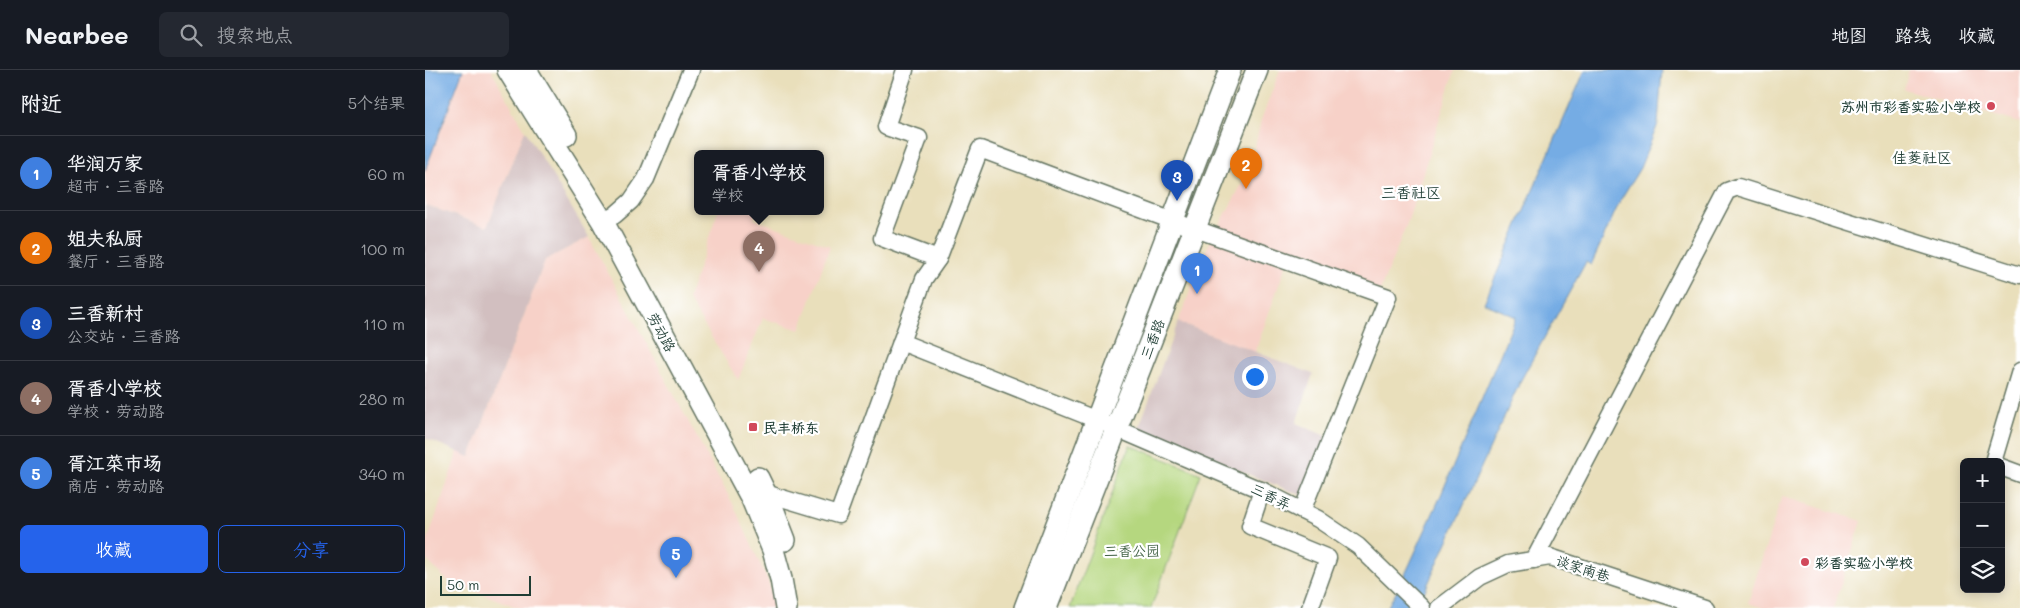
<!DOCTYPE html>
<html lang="zh">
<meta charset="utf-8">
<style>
:root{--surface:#171b24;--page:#242831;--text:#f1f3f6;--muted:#9ea1a6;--line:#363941;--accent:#2563eb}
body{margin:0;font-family:Mali,"LXGW WenKai TC",sans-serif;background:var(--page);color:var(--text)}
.controls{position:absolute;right:15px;bottom:15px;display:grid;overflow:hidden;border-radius:8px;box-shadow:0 2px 12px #0003}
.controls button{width:45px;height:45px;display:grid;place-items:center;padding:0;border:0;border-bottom:1px solid var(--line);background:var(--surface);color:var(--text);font:25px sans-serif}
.scale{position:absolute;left:15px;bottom:12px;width:91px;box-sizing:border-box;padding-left:5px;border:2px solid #1f3d34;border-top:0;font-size:14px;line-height:18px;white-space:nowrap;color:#1f3d34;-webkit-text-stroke:4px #fff;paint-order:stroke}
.you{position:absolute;left:829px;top:306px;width:18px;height:18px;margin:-12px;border:4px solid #fff;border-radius:50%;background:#1a73e8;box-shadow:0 0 0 8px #1a73e833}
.badge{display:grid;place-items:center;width:32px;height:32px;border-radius:50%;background:var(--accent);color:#fff;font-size:16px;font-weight:700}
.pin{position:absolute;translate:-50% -41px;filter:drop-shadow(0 1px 2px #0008)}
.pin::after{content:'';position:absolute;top:26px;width:18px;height:15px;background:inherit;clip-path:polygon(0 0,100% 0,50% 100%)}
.popup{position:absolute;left:269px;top:80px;width:130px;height:65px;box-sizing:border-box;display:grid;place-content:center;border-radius:8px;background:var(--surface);filter:drop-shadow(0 1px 4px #0005);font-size:16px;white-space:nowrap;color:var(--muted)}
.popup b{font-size:19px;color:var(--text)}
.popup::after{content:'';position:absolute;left:50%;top:100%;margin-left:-10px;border:10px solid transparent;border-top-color:var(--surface)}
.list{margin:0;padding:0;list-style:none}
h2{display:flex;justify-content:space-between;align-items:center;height:65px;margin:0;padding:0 20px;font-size:21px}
h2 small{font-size:16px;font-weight:400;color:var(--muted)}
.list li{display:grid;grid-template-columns:32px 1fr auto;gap:15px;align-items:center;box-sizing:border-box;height:75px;padding:0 20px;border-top:1px solid var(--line)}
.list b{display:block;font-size:19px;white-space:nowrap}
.list p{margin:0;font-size:16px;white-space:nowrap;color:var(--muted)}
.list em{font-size:16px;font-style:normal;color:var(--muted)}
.actions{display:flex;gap:10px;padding:15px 20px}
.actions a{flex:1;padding:11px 0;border:1px solid var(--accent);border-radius:8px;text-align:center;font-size:18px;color:var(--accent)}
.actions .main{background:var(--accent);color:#fff}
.icon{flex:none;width:28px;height:28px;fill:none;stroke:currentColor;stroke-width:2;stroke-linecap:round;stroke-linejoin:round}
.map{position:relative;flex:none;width:1595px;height:538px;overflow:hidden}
header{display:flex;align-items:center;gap:30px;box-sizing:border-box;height:70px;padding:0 25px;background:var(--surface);border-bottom:1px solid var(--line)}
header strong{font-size:24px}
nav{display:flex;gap:28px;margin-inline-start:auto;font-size:18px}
.search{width:350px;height:45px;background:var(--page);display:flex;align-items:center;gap:12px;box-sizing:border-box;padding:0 18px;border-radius:8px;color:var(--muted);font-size:19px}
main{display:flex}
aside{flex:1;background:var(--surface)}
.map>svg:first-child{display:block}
.built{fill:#f7d1c8}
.industrial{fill:#d2bfc0}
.green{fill:#b5d77f;stroke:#6a8a5a}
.water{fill:#75ace4;stroke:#4a748c}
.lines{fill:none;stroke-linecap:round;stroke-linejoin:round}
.minor-casing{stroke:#667663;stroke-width:19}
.major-casing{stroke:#667663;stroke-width:24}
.minor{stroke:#fff;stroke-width:16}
.major{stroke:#fff;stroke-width:21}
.poi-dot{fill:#d1495b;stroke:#fff;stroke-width:2}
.labels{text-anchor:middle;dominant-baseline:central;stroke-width:4.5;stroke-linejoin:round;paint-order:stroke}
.poi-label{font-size:14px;font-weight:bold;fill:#1f3d34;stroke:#fff;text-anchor:start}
.street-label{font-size:14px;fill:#1f3d34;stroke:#fff}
.park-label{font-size:14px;fill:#446447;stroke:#fff}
.neighbourhood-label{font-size:15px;fill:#1f3d34;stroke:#fff}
</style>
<header>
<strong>Nearbee</strong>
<div class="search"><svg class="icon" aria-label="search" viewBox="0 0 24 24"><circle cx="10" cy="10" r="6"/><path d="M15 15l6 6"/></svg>搜索地点</div>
<nav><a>地图</a><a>路线</a><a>收藏</a></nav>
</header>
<main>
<aside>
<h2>附近<small>5个结果</small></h2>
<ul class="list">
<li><span class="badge" style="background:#3f7fe0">1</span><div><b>华润万家</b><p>超市 · 三香路</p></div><em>60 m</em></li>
<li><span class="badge" style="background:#e8710a">2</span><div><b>姐夫私厨</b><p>餐厅 · 三香路</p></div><em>100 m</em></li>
<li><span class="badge" style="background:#1a4fb4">3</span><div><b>三香新村</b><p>公交站 · 三香路</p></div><em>110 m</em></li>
<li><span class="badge" style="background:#8d6e63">4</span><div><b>胥香小学校</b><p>学校 · 劳动路</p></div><em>280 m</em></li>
<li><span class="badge" style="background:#3f7fe0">5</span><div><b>胥江菜市场</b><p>商店 · 劳动路</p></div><em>340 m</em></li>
</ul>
<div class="actions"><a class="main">收藏</a><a>分享</a></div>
</aside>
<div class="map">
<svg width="1595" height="538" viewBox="0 0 1595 538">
<rect width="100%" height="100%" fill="#fff"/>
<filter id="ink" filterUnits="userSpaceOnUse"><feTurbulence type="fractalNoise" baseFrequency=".02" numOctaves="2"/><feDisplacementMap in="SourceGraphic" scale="10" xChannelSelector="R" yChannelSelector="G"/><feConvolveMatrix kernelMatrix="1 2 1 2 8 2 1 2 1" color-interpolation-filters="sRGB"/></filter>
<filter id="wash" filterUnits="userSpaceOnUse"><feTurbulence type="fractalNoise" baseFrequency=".0096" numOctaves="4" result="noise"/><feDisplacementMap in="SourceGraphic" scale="20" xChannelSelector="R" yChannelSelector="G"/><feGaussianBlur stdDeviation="1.12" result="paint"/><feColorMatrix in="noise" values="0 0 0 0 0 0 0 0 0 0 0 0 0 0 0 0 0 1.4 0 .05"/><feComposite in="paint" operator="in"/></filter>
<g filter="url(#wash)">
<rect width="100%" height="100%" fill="#e9dfbb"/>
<!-- built -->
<g class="built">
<polygon points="38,0 66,0 100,60 62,157 0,135 0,101"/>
<polygon points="855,0 1030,0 983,151 953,226 862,192 830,282 753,252 781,180 818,112 830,77 836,50"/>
<polygon points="1484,0 1595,0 1595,53 1479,19"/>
<polygon points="293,141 331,141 329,149 405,176 375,260 338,248 313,310 263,229"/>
<polygon points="164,167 309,436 343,511 351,538 161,538 158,536 157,538 94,538 22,510 0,489 0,478 33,381 45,387 120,190"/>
<polygon points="1357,426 1437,451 1408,538 1339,538 1323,533"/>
</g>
<!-- industrial -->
<g class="industrial">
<polygon points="100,60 164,167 120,190 45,387 0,368 0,135 62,157"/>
<polygon points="753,252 888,304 871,353 903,367 878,426 713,360"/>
</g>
<!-- green -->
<polygon class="green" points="705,375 776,404 726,538 645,538"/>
<!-- water -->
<g class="water">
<polygon points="0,0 38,0 0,101"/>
<polygon points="1160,0 1237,0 1233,54 1215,98 1196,129 1166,195 1161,192 1096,310 992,538 962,538 978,509 1013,432 1091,247 1059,233"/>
</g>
</g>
<g filter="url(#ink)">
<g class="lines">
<!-- minor casing -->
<g class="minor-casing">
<g id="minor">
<polyline points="480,0 461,57 494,68 457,168 513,189"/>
<polyline points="178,152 190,145 206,131 221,109 266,0"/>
<polyline points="476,272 672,350 840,422 893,449 933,476 997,538"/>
<polyline points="1568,392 1595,301"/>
<polyline points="1576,397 1595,404"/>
<polyline points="837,420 825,456 903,488 885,538"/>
<polyline points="340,423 413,445 499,209 513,189 555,79 748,151 963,227 877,441"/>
<polyline points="1109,490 1302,121 1313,117 1595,205"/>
<polyline points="1014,538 1055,507 1083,494 1125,487 1280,538"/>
</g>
</g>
<!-- major casing -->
<g class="major-casing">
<g id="major">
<polyline points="83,0 178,152 327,429 348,480 356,509 361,538"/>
<polyline points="101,0 141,65"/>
<polyline points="333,408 348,439 360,470"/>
<polyline points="600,538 805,0"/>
<polyline points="621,538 832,0"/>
</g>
</g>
<!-- minor -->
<use href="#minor" class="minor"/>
<!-- major -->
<use href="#major" class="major"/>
</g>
</g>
<!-- markers -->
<g class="poi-dot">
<circle cx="1566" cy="36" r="5"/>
<rect x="323" y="352" width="10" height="10" rx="2.5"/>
<circle cx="1380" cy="492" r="5"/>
</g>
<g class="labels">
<!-- poi labels -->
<g class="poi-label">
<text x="1556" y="36" text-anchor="end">苏州市彩香实验小学校</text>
<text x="338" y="357">民丰桥东</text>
<text x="1390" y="492">彩香实验小学校</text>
</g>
<!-- street labels -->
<g class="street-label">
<text transform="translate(237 262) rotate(62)">劳动路</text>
<text transform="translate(727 269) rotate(-69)">三香路</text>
<text transform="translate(846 426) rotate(26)">三香弄</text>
<text transform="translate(1158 498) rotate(18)">谈家南巷</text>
</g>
<!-- park labels -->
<g class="park-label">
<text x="707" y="480">三香公园</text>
</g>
<!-- neighbourhood labels -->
<g class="neighbourhood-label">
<text x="1497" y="87">佳菱社区</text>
<text x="986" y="122">三香社区</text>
</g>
</g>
</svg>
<div class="controls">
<button>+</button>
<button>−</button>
<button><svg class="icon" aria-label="layers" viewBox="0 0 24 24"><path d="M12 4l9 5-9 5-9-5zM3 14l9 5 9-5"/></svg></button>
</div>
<div class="scale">50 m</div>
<div class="you"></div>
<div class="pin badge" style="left:772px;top:224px;background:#3f7fe0">1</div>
<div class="pin badge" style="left:821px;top:119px;background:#e8710a">2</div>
<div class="pin badge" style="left:752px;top:131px;background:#1a4fb4">3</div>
<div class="pin badge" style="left:334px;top:202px;background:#8d6e63">4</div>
<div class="popup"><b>胥香小学校</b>学校</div>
<div class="pin badge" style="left:251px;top:508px;background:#3f7fe0">5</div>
</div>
</main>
